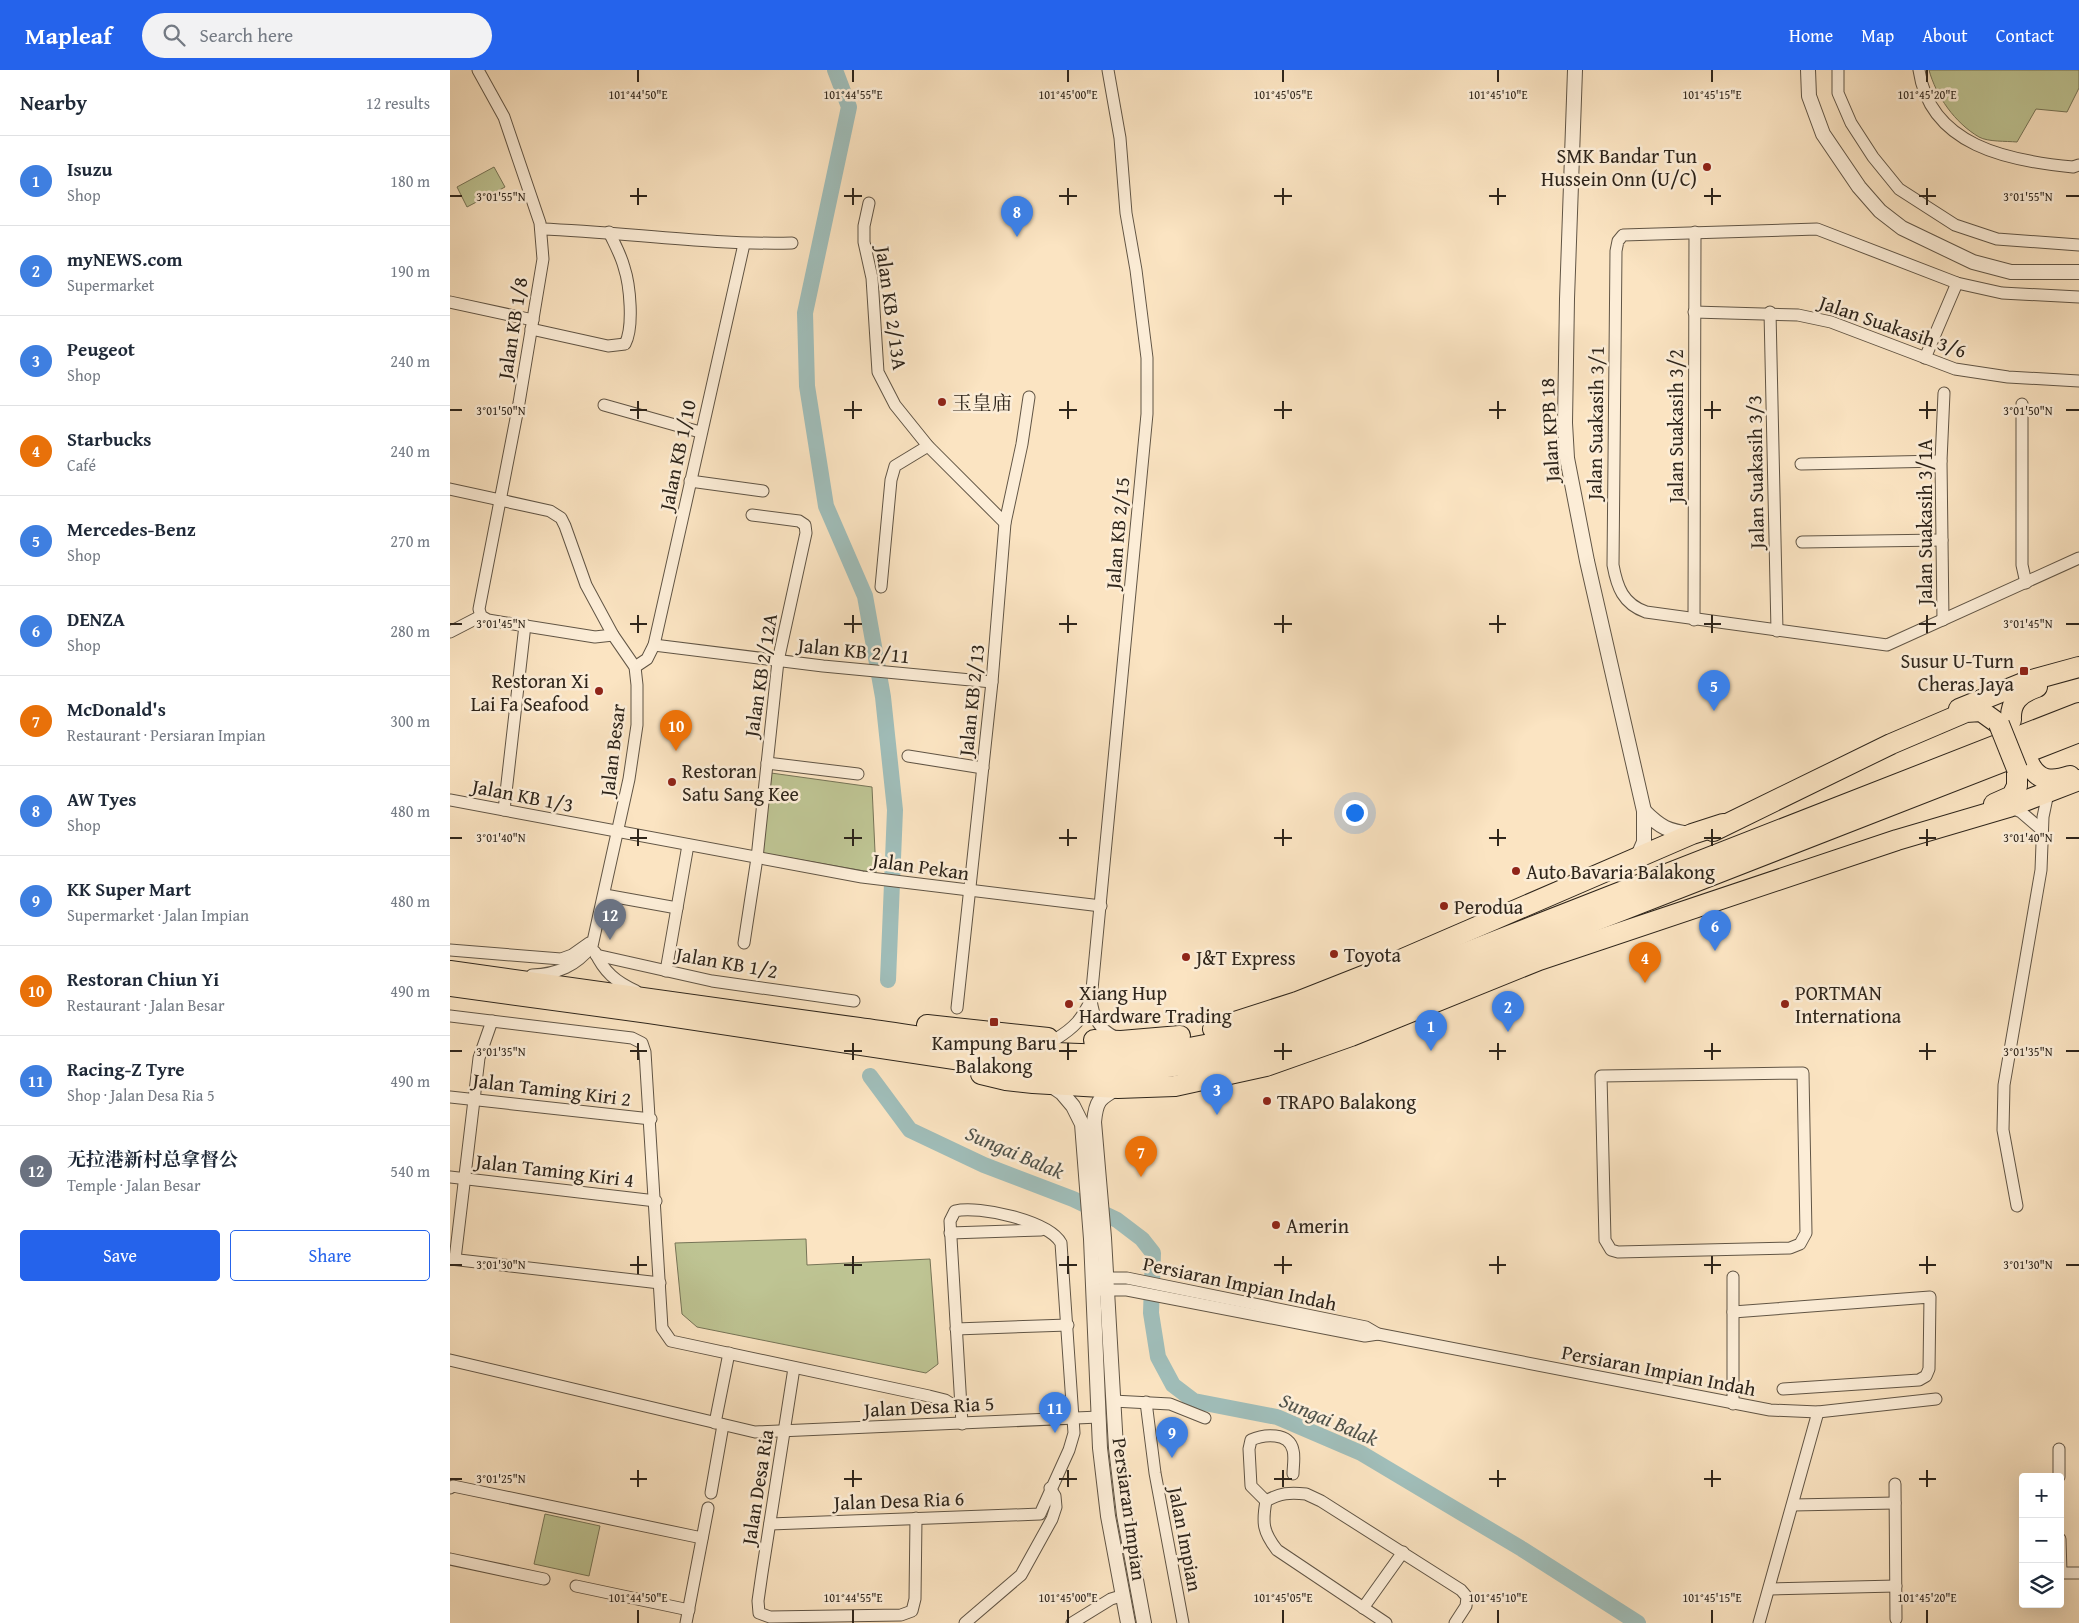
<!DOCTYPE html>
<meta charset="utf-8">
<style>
:root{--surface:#fff;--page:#f2f2f3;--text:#1f2937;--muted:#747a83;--line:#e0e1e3;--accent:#2563eb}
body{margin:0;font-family:"Gentium Book Plus","Noto Serif SC",serif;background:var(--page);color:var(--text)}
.controls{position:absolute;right:15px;bottom:15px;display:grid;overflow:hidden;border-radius:5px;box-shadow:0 5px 20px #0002}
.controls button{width:45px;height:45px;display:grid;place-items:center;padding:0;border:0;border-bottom:1px solid var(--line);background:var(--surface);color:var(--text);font:25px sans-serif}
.you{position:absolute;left:904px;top:742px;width:18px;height:18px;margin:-12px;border:4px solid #fff;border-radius:50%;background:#1a73e8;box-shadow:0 0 0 8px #1a73e833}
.badge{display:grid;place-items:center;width:32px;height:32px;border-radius:50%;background:var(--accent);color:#fff;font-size:16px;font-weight:700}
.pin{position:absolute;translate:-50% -41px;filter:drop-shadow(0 1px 2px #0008)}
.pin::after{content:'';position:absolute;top:26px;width:18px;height:15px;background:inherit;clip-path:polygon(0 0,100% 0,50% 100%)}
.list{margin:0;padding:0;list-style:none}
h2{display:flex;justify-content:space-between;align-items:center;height:65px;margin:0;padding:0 20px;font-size:21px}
h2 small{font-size:16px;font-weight:400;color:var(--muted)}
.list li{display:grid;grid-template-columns:32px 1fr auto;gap:15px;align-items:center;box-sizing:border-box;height:90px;padding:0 20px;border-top:1px solid var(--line)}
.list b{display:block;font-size:19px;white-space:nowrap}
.list p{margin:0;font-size:16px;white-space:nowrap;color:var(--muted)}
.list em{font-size:16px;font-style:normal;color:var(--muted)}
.actions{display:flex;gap:10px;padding:15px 20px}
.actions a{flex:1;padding:11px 0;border:1px solid var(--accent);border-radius:5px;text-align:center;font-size:18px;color:var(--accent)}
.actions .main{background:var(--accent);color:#fff}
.icon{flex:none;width:28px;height:28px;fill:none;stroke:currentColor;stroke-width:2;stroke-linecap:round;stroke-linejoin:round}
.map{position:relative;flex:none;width:1629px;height:1553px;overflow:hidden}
header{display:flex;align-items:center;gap:30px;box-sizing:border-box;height:70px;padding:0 25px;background:var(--accent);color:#fff}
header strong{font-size:24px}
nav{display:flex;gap:28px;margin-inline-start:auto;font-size:18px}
.search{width:350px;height:45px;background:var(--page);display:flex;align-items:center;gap:12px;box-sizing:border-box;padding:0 18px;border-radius:28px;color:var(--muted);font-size:19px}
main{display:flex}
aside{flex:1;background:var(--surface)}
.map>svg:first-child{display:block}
.green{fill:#bec493;stroke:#767457}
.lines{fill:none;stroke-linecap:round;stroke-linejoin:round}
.river{stroke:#a0beba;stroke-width:16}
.minor-casing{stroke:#615545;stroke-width:13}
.tertiary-casing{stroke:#615545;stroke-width:16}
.motorway-casing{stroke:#2e251b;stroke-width:22}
.minor{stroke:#fcedd7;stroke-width:11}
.tertiary{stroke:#fcedd7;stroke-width:14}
.motorway{stroke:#fbe4c2;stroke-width:20}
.motorway-bridge-casing{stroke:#2e251b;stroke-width:22;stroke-linecap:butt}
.motorway-bridge{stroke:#fbe4c2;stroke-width:20}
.ticks{fill:none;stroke:#2e251b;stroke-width:2}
.poi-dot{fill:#8f2418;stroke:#fcedd7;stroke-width:2}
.labels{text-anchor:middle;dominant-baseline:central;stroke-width:5;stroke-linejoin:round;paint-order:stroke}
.poi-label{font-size:20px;fill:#2e251b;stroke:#fcedd7;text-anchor:start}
.street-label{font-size:20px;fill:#2e251b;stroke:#fcedd7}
.water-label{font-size:21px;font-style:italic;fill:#50534b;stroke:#fcedd7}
.ticks-label{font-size:12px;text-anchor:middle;fill:#2e251b;stroke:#fcedd7;stroke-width:5;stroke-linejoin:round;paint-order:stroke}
</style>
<header>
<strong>Mapleaf</strong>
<div class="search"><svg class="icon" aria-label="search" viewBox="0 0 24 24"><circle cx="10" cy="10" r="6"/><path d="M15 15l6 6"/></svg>Search here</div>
<nav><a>Home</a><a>Map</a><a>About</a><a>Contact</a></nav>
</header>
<main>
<aside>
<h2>Nearby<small>12 results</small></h2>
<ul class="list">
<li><span class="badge" style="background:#3f7fe0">1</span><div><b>Isuzu</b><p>Shop</p></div><em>180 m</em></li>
<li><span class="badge" style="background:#3f7fe0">2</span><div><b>myNEWS.com</b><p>Supermarket</p></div><em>190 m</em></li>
<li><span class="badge" style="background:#3f7fe0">3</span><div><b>Peugeot</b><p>Shop</p></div><em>240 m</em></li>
<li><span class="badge" style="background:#e8710a">4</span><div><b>Starbucks</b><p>Café</p></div><em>240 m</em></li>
<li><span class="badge" style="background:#3f7fe0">5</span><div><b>Mercedes-Benz</b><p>Shop</p></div><em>270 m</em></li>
<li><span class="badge" style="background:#3f7fe0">6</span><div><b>DENZA</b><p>Shop</p></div><em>280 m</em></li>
<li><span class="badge" style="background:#e8710a">7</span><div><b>McDonald's</b><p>Restaurant · Persiaran Impian</p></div><em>300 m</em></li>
<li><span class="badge" style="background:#3f7fe0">8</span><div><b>AW Tyes</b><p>Shop</p></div><em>480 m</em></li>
<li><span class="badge" style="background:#3f7fe0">9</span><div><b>KK Super Mart</b><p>Supermarket · Jalan Impian</p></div><em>480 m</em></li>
<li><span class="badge" style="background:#e8710a">10</span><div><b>Restoran Chiun Yi</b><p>Restaurant · Jalan Besar</p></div><em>490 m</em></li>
<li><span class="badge" style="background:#3f7fe0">11</span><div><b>Racing-Z Tyre</b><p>Shop · Jalan Desa Ria 5</p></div><em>490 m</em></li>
<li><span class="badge" style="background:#6b7280">12</span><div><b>无拉港新村总拿督公</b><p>Temple · Jalan Besar</p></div><em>540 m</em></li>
</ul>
<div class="actions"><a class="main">Save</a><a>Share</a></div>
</aside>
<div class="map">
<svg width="1629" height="1553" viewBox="0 0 1629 1553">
<rect width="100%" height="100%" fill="#fbe4c2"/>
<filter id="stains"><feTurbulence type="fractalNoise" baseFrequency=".004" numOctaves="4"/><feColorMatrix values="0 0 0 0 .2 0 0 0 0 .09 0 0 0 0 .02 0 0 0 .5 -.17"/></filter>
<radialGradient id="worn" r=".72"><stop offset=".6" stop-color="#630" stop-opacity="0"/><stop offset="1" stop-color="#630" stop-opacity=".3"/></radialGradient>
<!-- green -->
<g class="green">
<path d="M1479,0H1629V18L1617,42L1586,39L1567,72C1556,71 1538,72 1529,67C1505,53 1486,26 1479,0Z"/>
<polygon points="44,97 55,117 17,137 7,117"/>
<polygon points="321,703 422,717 426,803 312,783"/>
<polygon points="356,1169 357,1195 480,1189 488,1294 476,1303 247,1257 232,1244 225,1173"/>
<polygon points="95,1444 150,1456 139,1506 84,1494"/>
</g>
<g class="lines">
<!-- river -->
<g class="river">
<polyline points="385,0 399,37 355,243 357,316 376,436 415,526 433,627 445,740 438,910"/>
<polyline points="420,1006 460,1060 534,1095 623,1129 667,1150 692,1169 703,1183 701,1243 708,1287 723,1315 744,1331 827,1347 911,1383 1072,1479 1188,1553"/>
</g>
<!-- minor casing -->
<g class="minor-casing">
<g id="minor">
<polyline points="28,0 54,47 90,153 93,189 69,333 29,539 31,546 38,550 145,567 163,565"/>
<path d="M658,0L670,68L676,143L686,200L697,288V344L641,930C644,949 648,958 665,967"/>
<polyline points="1388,0 1388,23 1401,53 1423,87 1449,119 1505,155 1547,169 1629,175"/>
<path d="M1469,0C1480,76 1559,91 1623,97L1629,95"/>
<polyline points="419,133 414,156 414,172 422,208 428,302 445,335 478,376 555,453"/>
<path d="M91,159C175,162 258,175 342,173"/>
<path d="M1629,227L1552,223L1507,213L1367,159L1173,165L1168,171L1166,181L1163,495C1167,517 1173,534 1196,542L1437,575L1629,488"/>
<polyline points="0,232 83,250"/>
<polyline points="1244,242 1348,245 1381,252 1505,299 1558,307 1629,311"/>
<polyline points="1320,242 1327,561"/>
<path d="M81,259L158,276L175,274C184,257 180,215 174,197C171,185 164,173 159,162"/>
<polyline points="1475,288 1507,213"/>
<polyline points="1572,334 1572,495 1576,513"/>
<polyline points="154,335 250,362"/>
<polyline points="1351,394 1491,391"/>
<polyline points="240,411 313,421"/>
<path d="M0,419L100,441L111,448L115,456L136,515L163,565L185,597L187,615V655L179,709L142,876C126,896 108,904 82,905"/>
<polyline points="1352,472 1492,470"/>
<polyline points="431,517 441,410 445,396 478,376"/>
<polyline points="1244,550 1245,162"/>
<polyline points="1493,550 1491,391 1494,323"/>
<polyline points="0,562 31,546"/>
<polyline points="204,575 373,596 542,612"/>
<polyline points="185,597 197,589 204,575 294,174"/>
<polyline points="458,686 533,698"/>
<polyline points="317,693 408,704"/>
<polyline points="0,730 412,807 651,836"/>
<polyline points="1559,737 1571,742 1592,760"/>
<polyline points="54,740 75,555"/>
<polyline points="155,825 227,838"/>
<polyline points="294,873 307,788 328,591 356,463 355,455 349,451 302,445"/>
<polyline points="0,880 111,889 122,885 139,873"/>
<path d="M145,882C154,902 166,912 186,921"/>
<polyline points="146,885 262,911 404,931"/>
<polyline points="216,901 238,775"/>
<polyline points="507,938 542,612 555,453 572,374 579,327"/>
<polyline points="0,946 182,968 192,973 195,982 212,1258 221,1271 479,1326 495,1330 511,1340"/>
<path d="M606,969C625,957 631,950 641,930"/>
<polygon points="1353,1003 1356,1163 1350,1174 1340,1178 1168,1182 1161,1180 1155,1170 1151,1006"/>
<polyline points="0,1027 201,1049"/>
<polyline points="0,1107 206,1131"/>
<polyline points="1567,1136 1553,1060 1554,1015 1591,800 1593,747 1598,723"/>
<polyline points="500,1163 591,1160"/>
<polyline points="0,1189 210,1213"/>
<polyline points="5,1189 29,988 42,951"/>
<polyline points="648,1208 677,1208 916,1257 928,1264 1320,1340 1368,1342 1486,1329"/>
<polyline points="649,1220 677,1220 915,1266 928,1264"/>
<polyline points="1283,1242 1480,1227 1479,1299 1476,1306 1469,1310 1333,1319"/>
<polyline points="506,1259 618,1255"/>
<polyline points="0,1290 305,1362 649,1347"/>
<polyline points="344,1298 312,1503 308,1531 309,1543 320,1547 451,1545 462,1541 465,1529 466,1448"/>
<polyline points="663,1331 720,1334 755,1348"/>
<polyline points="696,1332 705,1403 733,1553"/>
<polyline points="1283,1334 1283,1207"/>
<polyline points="265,1353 279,1283"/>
<polyline points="1609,1379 1609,1407"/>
<polyline points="1445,1414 1446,1549"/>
<polyline points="0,1418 3,1416 252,1468"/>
<polyline points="261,1423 273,1355"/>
<path d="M816,1431L801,1416L799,1379L801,1370C814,1364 839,1362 843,1380C845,1387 843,1397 843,1404"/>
<polyline points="1343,1435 1445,1433"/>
<path d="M320,1454L590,1444L619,1380L624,1363L611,1173C599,1151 529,1135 505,1141L500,1151L512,1354"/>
<polyline points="1610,1469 1611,1503"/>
<polyline points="0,1489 94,1509"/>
<polyline points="1610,1503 1629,1503"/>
<polyline points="126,1516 239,1540"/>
<polyline points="1320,1519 1446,1516"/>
<polyline points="913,1538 953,1482"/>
<polyline points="236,1553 258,1438"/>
<polyline points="515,1553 571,1505 602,1449 606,1437 605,1426 600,1418"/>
<polyline points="622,1553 661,1529 671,1526"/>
<path d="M936,1553L827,1480C813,1462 812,1453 816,1431C830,1423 840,1422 856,1424L871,1431L1011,1520L1017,1527L1016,1536L1005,1553"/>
<polyline points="1309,1553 1368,1342"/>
</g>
</g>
<!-- tertiary casing -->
<g class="tertiary-casing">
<g id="tertiary">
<polyline points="1125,0 1117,229 1115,353 1117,388 1137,491 1194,741 1194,772 1187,788"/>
<polyline points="1358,0 1359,26 1373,64 1409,117 1430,141 1452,158 1523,192 1561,202 1629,202"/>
<path d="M1194,741C1211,758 1218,761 1241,764"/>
<polyline points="599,1014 612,1023 623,1036 632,1054 641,1169 650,1378 658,1446 678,1553"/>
<path d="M668,1018C649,1028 646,1031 644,1052L654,1168L666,1378L674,1445L694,1553"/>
</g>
</g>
<!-- motorway casing -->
<g class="motorway-casing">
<g id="motorway">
<polyline points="1509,639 1578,611 1629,597"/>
<path d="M1561,650C1560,631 1570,623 1587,617"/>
<path d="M1579,693C1588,712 1602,712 1620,706"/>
<polyline points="1544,734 1562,726 1567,716 1567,699"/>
<polyline points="1263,761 1441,674 1516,642 1531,641 1549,654"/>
<path d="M0,901C137,919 273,940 409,958C511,972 616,993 719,981C785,974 847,946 910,924L1629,643"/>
<polyline points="0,916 199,943 551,996 677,1002 763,991 809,979 916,940 1629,662"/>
<polyline points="477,955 598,968"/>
<polyline points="763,959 847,932 918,904 1242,764 1273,754"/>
<polyline points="644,970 671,971 730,966"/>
<polyline points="531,1004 556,1010 583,1013 668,1018 725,1016 816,996 901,966 1089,890 1447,770 1559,737 1629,710"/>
</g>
</g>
<!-- minor -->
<use href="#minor" class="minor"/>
<!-- tertiary -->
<use href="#tertiary" class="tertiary"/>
<!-- motorway -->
<use href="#motorway" class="motorway"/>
<!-- motorway-bridge casing -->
<g class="motorway-bridge-casing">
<polyline id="motorway-bridge" points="1549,654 1567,699"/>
</g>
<!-- motorway-bridge -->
<use href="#motorway-bridge" class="motorway-bridge"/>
</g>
<!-- ticks -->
<path class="ticks" d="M188,0V12M403,0V12M618,0V12M833,0V12M1048,0V12M1262,0V12M1477,0V12M188,118V135M403,118V135M618,118V135M833,118V135M1048,118V135M1262,118V135M1477,118V135M0,126H12M180,126H197M394,126H412M609,126H627M824,126H842M1039,126H1056M1254,126H1271M1469,126H1486M1616,126H1629M188,331V349M403,331V349M618,331V349M833,331V349M1048,331V349M1262,331V349M1477,331V349M0,340H12M180,340H197M394,340H412M609,340H627M824,340H842M1039,340H1056M1254,340H1271M1469,340H1486M1616,340H1629M188,545V563M403,545V563M618,545V563M833,545V563M1048,545V563M1262,545V563M1477,545V563M0,554H12M180,554H197M394,554H412M609,554H627M824,554H842M1039,554H1056M1254,554H1271M1469,554H1486M1616,554H1629M188,759V776M403,759V776M618,759V776M833,759V776M1048,759V776M1262,759V776M1477,759V776M0,768H12M180,768H197M394,768H412M609,768H627M824,768H842M1039,768H1056M1254,768H1271M1469,768H1486M1616,768H1629M188,973V990M403,973V990M618,973V990M833,973V990M1048,973V990M1262,973V990M1477,973V990M0,981H12M180,981H197M394,981H412M609,981H627M824,981H842M1039,981H1056M1254,981H1271M1469,981H1486M1616,981H1629M188,1186V1204M403,1186V1204M618,1186V1204M833,1186V1204M1048,1186V1204M1262,1186V1204M1477,1186V1204M0,1195H12M180,1195H197M394,1195H412M609,1195H627M824,1195H842M1039,1195H1056M1254,1195H1271M1469,1195H1486M1616,1195H1629M188,1400V1417M403,1400V1417M618,1400V1417M833,1400V1417M1048,1400V1417M1262,1400V1417M1477,1400V1417M0,1409H12M180,1409H197M394,1409H412M609,1409H627M824,1409H842M1039,1409H1056M1254,1409H1271M1469,1409H1486M188,1540V1553M403,1540V1553M618,1540V1553M833,1540V1553M1048,1540V1553M1262,1540V1553M1477,1540V1553"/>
<!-- markers -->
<g class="poi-dot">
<circle cx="1257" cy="97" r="5"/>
<circle cx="492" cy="332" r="5"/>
<rect x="1569" y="596" width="10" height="10" rx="2.5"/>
<circle cx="149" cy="621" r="5"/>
<circle cx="222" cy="712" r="5"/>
<circle cx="1066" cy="801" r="5"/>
<circle cx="994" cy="836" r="5"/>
<circle cx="884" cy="884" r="5"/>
<circle cx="736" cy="887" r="5"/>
<circle cx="619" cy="934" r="5"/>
<circle cx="1335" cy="934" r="5"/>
<rect x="539" y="947" width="10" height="10" rx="2.5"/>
<circle cx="817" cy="1031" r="5"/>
<circle cx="826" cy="1155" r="5"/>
</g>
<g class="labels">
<!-- poi labels -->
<g class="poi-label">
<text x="1247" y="85" text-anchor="end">SMK Bandar Tun<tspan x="1247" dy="23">Hussein Onn (U/C)</tspan></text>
<text x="502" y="332">玉皇庙</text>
<text x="1564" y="590" text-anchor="end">Susur U-Turn<tspan x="1564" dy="23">Cheras Jaya</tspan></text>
<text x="139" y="610" text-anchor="end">Restoran Xi<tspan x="139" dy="23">Lai Fa Seafood</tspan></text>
<text x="232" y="700">Restoran<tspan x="232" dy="23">Satu Sang Kee</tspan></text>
<text x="1076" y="801">Auto Bavaria Balakong</text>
<text x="1004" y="836">Perodua</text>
<text x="894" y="884">Toyota</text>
<text x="746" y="887">J&amp;T Express</text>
<text x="629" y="922">Xiang Hup<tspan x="629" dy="23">Hardware Trading</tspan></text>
<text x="1345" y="922">PORTMAN<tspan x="1345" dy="23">Internationa</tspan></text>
<text x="544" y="972" text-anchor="middle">Kampung Baru<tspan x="544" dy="23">Balakong</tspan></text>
<text x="827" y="1031">TRAPO Balakong</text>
<text x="836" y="1155">Amerin</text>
</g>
<!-- street labels -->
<g class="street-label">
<text transform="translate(442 238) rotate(82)">Jalan KB 2/13A</text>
<text transform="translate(1443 256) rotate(19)">Jalan Suakasih 3/6</text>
<text transform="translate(62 258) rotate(-81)">Jalan KB 1/8</text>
<text transform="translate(1145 353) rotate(-89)">Jalan Suakasih 3/1</text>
<text transform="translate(1225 356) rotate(-90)">Jalan Suakasih 3/2</text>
<text transform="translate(1099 360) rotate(-93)">Jalan KPB 18</text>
<text transform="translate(227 385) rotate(-78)">Jalan KB 1/10</text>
<text transform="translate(1305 402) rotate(-91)">Jalan Suakasih 3/3</text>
<text transform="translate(1474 452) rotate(-90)">Jalan Suakasih 3/1A</text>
<text transform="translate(667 463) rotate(-85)">Jalan KB 2/15</text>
<text transform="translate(404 580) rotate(6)">Jalan KB 2/11</text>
<text transform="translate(310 605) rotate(-81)">Jalan KB 2/12A</text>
<text transform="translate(521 630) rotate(-84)">Jalan KB 2/13</text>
<text transform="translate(162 680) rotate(-83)">Jalan Besar</text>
<text transform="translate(73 725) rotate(11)">Jalan KB 1/3</text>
<text transform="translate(471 796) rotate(8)">Jalan Pekan</text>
<text transform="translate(277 892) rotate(10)">Jalan KB 1/2</text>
<text transform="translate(102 1019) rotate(7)">Jalan Taming Kiri 2</text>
<text transform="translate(105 1100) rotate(7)">Jalan Taming Kiri 4</text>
<text transform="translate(790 1213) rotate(12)">Persiaran Impian Indah</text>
<text transform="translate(1209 1300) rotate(11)">Persiaran Impian Indah</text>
<text transform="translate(479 1336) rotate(-3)">Jalan Desa Ria 5</text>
<text transform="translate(307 1417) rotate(-81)">Jalan Desa Ria</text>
<text transform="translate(449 1430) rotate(-2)">Jalan Desa Ria 6</text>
<text transform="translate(680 1439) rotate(82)">Persiaran Impian</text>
<text transform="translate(736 1469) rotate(79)">Jalan Impian</text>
</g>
<!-- water labels -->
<g class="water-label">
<text transform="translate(565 1082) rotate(23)">Sungai Balak</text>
<text transform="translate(879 1349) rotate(23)">Sungai Balak</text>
</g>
</g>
<g class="ticks-label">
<text x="188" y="29">101°44'50"E</text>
<text x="403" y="29">101°44'55"E</text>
<text x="618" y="29">101°45'00"E</text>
<text x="833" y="29">101°45'05"E</text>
<text x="1048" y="29">101°45'10"E</text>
<text x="1262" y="29">101°45'15"E</text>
<text x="1477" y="29">101°45'20"E</text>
<text x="51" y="131">3°01'55"N</text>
<text x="1578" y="131">3°01'55"N</text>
<text x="51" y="345">3°01'50"N</text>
<text x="1578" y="345">3°01'50"N</text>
<text x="51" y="558">3°01'45"N</text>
<text x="1578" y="558">3°01'45"N</text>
<text x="51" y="772">3°01'40"N</text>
<text x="1578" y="772">3°01'40"N</text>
<text x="51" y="986">3°01'35"N</text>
<text x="1578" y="986">3°01'35"N</text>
<text x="51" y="1199">3°01'30"N</text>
<text x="1578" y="1199">3°01'30"N</text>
<text x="51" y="1413">3°01'25"N</text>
<text x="188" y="1532">101°44'50"E</text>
<text x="403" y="1532">101°44'55"E</text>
<text x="618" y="1532">101°45'00"E</text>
<text x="833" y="1532">101°45'05"E</text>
<text x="1048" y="1532">101°45'10"E</text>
<text x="1262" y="1532">101°45'15"E</text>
<text x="1477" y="1532">101°45'20"E</text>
</g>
<rect width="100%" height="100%" filter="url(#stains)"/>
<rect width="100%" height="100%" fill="url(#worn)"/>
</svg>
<div class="controls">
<button>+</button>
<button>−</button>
<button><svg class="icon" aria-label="layers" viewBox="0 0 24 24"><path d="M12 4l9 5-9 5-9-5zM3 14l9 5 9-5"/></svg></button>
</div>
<div class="you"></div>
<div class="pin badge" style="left:981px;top:981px;background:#3f7fe0">1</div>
<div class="pin badge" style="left:1058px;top:962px;background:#3f7fe0">2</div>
<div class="pin badge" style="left:767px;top:1045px;background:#3f7fe0">3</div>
<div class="pin badge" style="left:1195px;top:913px;background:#e8710a">4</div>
<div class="pin badge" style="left:1264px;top:641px;background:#3f7fe0">5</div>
<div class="pin badge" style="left:1265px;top:881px;background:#3f7fe0">6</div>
<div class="pin badge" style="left:691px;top:1107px;background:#e8710a">7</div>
<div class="pin badge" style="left:567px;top:167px;background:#3f7fe0">8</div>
<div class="pin badge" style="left:722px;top:1388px;background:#3f7fe0">9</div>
<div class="pin badge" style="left:226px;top:681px;background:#e8710a">10</div>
<div class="pin badge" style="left:605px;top:1363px;background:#3f7fe0">11</div>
<div class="pin badge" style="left:160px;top:870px;background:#6b7280">12</div>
</div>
</main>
